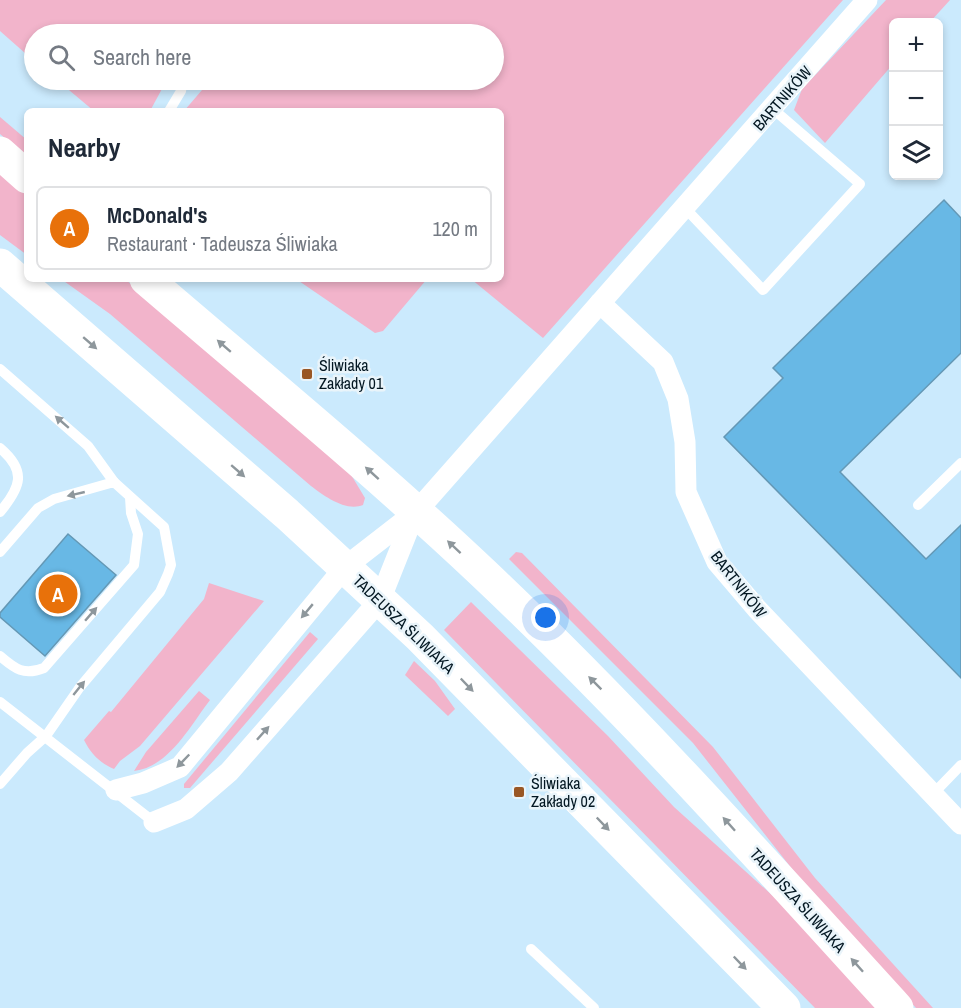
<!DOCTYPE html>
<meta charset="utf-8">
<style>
:root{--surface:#fff;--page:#f6f6f7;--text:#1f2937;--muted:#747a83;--line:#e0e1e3;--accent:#d93025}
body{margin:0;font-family:"Archivo Narrow",sans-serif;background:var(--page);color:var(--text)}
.controls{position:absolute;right:18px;top:18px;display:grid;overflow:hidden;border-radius:9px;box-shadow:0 3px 9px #0003}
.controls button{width:54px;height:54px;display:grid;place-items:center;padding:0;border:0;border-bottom:2px solid var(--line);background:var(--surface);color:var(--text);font:30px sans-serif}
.you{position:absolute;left:546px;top:618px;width:21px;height:21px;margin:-15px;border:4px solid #fff;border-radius:50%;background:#1a73e8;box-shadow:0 0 0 9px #1a73e833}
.badge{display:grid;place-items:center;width:39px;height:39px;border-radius:50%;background:var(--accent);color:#fff;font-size:20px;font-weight:700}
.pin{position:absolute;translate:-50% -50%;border:3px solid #fff;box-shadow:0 2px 6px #0006}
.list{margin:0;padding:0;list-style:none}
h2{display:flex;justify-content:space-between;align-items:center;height:78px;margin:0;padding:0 24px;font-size:26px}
h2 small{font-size:20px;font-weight:400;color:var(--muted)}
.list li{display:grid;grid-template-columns:39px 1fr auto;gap:18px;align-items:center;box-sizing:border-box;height:84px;margin:0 12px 12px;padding:0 12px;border:2px solid var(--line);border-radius:9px}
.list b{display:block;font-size:22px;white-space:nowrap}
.list p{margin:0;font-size:20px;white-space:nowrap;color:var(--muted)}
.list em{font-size:20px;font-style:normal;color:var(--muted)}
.icon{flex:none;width:33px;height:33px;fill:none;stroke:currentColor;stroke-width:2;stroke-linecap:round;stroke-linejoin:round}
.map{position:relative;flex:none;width:961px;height:1008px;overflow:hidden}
.search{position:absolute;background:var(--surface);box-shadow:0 3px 9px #0003;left:24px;top:24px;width:480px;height:66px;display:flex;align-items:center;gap:15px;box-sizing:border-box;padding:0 21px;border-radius:33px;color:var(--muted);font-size:22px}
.panel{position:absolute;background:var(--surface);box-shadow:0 3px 9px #0003;left:24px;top:108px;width:480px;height:174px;border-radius:9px}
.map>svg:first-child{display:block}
.green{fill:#f2b4cb}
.building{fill:#68b8e5;stroke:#6498b5;stroke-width:1.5}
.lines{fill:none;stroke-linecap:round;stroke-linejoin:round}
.lane{stroke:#fff;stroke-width:10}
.street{stroke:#fff;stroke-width:21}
.primary{stroke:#fff;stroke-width:33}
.oneway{fill:#8e979c}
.poi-dot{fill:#995725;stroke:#e9f4fa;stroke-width:2}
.labels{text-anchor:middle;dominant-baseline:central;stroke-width:5;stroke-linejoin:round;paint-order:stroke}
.street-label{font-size:16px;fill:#031722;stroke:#e9f4fa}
.poi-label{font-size:16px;fill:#031722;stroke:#e9f4fa;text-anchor:start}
</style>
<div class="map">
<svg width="961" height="1008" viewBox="0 0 961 1008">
<rect width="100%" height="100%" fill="#cbeafd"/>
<!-- green -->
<g class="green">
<polygon points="0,0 843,0 543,338 471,279 501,279 501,111 184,111 202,90 190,80 494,80 494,34 34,34 34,61 0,31"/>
<polygon points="886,0 950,0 930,22 894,22 893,64 825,143 794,110 802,89"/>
<polygon points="57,80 162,80 163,87 150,111 94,111"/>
<polygon points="0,117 27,140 27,157 0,134"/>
<polygon points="0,171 27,195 27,255 0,235"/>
<path d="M61,279H125L350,473L365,498L363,505C346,512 324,496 311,486L110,314Z"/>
<polygon points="296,279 427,279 383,331 375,333"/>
<polygon points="516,552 522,553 713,747 815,878 933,1008 916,1008 811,893 693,743 509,559"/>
<path d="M209,583L264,601L140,746L120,761L114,769C100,763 91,754 84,740L109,711L111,712L204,599Z"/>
<polygon points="471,602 608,736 674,807 783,905 877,1008 815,1008 444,630"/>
<polygon points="310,632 318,639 190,788 184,788 184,784"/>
<polygon points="414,661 435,681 455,709 448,716 405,675"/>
<path d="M199,691L210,700C190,726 169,767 134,771L146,752Z"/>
</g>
<!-- building -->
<g class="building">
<polygon points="944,200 961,218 961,353 840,472 926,559 961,525 961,678 724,437 783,378 773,368"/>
<polygon points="68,534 116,575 45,656 0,617 0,613"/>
</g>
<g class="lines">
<!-- lane -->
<g class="lane">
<polyline points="169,111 181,91 183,80"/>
<polyline points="685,208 763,290 860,184 773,109"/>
<polyline points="0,369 88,446 114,482"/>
<path d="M0,448C27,471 21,487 0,512"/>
<polyline points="918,505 961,463"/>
<polyline points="0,552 38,508 54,499 114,482 164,527 171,565 168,574 160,592 80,687 46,736 27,753 0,784"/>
<path d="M0,656C15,669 24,676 44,668L134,565L138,534L131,513L130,497"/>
<polyline points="0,702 154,822"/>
<polyline points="932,795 961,765"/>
<polyline points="531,949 594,1008"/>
</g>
<!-- street -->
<g class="street">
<polyline points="600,303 663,362 678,399 685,442 686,492 717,562 757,609 961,824"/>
<polyline points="116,790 143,783 180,767 345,567 416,512 867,0"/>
<polyline points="154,822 186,809 229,772 380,600 415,512"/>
</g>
<!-- primary -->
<g class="primary">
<polyline points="0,153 27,177"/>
<polyline points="0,265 287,514 420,637 784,1008"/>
<path d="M146,279C259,376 375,471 483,573C629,711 762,860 897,1008"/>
</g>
</g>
<!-- one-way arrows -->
<defs><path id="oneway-solid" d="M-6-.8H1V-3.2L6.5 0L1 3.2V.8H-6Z" transform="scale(1.5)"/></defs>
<g class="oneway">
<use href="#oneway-solid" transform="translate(90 343) rotate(41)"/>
<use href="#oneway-solid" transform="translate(224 346) rotate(-139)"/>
<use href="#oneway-solid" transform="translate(62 422) rotate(-139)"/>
<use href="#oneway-solid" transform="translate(238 471) rotate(41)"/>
<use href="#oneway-solid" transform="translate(372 473) rotate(-138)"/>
<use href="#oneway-solid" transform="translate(76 494) rotate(167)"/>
<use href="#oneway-solid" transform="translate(454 547) rotate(-137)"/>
<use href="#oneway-solid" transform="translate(307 611) rotate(130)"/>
<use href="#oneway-solid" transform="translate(91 614) rotate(-49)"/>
<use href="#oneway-solid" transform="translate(595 683) rotate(-135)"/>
<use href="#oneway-solid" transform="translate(467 685) rotate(46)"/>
<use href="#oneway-solid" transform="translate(79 688) rotate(-51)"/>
<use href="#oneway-solid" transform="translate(263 733) rotate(-48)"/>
<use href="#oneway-solid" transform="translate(183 761) rotate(134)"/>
<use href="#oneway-solid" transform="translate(603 824) rotate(46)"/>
<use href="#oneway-solid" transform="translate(729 824) rotate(-132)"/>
<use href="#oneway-solid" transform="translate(740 963) rotate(46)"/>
<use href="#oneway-solid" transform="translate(857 965) rotate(-132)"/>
</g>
<!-- markers -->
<g class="poi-dot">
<rect x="301" y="368" width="12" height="12" rx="3"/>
<rect x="513" y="786" width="12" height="12" rx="3"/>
</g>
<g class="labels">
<!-- street labels -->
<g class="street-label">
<text transform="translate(782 98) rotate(-49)">BARTNIKÓW</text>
<text transform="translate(739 584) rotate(52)">BARTNIKÓW</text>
<text transform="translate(404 624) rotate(44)">TADEUSZA ŚLIWIAKA</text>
<text transform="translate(798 900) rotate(48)">TADEUSZA ŚLIWIAKA</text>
</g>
<!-- poi labels -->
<g class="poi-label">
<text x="319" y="365">Śliwiaka<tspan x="319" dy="18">Zakłady 01</tspan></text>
<text x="531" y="783">Śliwiaka<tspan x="531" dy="18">Zakłady 02</tspan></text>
</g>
</g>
</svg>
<div class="controls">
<button>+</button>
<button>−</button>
<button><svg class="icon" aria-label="layers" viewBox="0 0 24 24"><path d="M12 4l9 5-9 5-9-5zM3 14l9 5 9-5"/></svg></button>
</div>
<div class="you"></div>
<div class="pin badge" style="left:58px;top:594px;background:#e8710a">A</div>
<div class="search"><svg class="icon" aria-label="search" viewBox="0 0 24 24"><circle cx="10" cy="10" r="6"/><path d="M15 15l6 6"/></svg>Search here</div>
<section class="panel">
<h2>Nearby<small></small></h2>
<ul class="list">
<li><span class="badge" style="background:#e8710a">A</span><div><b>McDonald's</b><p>Restaurant · Tadeusza Śliwiaka</p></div><em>120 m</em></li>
</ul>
</section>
</div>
